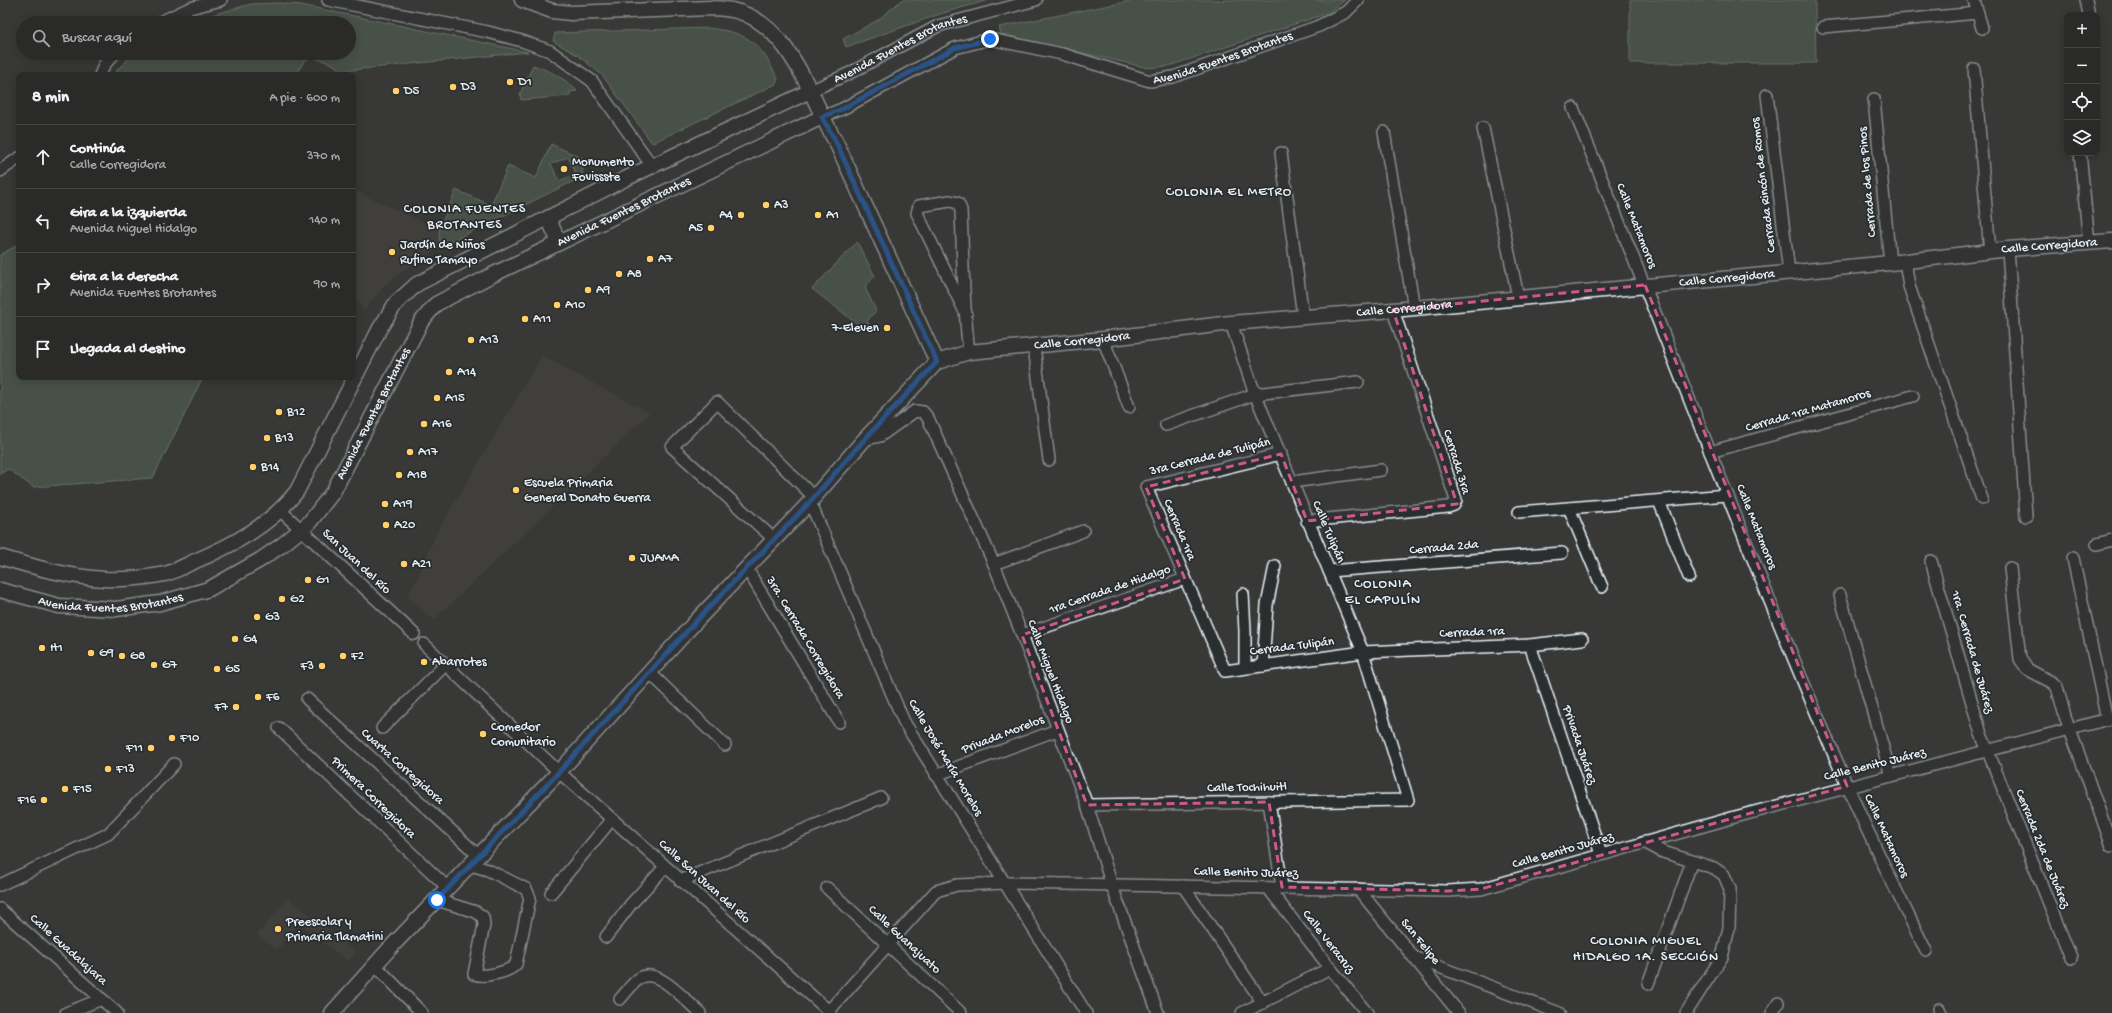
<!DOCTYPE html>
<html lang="es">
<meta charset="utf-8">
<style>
:root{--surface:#2a2a28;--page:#363634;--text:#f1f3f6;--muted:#a5a7a8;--line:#464645}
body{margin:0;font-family:"Gochi Hand",sans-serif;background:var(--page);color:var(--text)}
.controls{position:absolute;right:12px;top:12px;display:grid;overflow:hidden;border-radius:8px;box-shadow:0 2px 10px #0003}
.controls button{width:36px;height:36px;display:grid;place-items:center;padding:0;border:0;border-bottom:1px solid var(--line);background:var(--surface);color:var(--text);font:20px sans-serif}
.stop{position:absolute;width:12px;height:12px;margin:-9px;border:3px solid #1a73e8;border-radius:50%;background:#fff}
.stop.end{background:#1a73e8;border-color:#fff;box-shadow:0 1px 4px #0008}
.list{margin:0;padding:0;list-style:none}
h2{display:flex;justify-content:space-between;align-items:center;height:52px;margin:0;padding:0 16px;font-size:17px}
h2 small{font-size:13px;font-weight:400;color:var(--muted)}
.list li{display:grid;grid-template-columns:26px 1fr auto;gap:12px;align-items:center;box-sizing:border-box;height:64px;padding:0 16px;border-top:1px solid var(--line)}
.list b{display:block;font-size:15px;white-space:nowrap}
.list p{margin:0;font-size:13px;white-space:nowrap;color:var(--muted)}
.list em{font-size:13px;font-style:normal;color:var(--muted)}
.icon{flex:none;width:22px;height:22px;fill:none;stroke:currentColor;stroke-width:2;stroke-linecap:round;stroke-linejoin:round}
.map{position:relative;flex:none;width:2112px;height:1013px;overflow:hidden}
.search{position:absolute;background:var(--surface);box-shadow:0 2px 10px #0003;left:16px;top:16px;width:340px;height:44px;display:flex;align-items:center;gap:10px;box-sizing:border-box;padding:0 14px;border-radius:22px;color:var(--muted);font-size:15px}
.panel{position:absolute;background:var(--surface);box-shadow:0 2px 10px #0003;left:16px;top:72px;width:340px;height:308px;border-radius:8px}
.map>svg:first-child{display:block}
.built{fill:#494640}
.green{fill:#5c705b;stroke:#a2b0aa;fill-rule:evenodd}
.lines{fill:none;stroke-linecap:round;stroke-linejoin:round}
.minor-casing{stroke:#e8f1f8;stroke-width:14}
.tertiary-casing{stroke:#e8f1f8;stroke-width:17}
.minor{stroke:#2a2d2e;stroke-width:11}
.tertiary{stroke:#2a2d2e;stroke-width:14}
.route{stroke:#1a73e8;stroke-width:5}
.marked{fill:none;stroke:#cd598a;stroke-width:3;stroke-dasharray:8 5;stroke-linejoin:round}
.poi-dot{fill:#ffd166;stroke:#2a2d2e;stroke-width:1.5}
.labels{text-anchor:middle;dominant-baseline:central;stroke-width:3.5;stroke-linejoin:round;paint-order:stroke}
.street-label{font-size:13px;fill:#e8f1f8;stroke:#2a2d2e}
.poi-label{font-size:13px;fill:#e8f1f8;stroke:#2a2d2e;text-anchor:start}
.neighbourhood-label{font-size:14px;letter-spacing:1px;fill:#e8f1f8;stroke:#2a2d2e}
</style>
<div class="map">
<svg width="2112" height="1013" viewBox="0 0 2112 1013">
<rect width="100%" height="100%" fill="#383836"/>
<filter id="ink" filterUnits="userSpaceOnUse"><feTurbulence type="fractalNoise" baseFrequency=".025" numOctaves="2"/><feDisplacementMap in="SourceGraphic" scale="8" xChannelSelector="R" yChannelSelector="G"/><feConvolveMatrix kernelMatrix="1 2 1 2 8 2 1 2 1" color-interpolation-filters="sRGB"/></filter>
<g filter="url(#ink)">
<!-- built -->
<g class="built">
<polygon points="353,190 439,229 440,247 423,257 386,284 364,310 353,294"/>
<polygon points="542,356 650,413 434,620 407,596 416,581 437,532"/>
<polygon points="288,897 356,952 348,962 299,923 277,950 257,935"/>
</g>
<!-- green -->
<g class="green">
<polygon points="902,0 989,0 940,14 846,47 843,39 878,20"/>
<polygon points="1135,0 1345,0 1328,13 1169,66 1148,68 1001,34 999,27"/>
<polygon points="1630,0 1815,0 1816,63 1630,63"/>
<polygon points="277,3 301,5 528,52 342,71 332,64 312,57 304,61 296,75 123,75 116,71 134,53 349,53 349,23 183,23 251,4"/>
<path d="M707,28C748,32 760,42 778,79L776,84L652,143L602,75L579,56L553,41L555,33Z"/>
<path d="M533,65C550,71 565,78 577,91L570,92V96L521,100L520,94Z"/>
<path d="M551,144L584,159L582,177L440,247L439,229L456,190L491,205L508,166L536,178ZM568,157L576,174L559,181L551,164Z"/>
<polygon points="857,242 875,276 865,287 876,311 867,321 869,324 864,329 812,289"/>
<polygon points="19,244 19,377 203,377 153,478 33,487 8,469 0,474 0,255"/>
</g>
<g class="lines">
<!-- minor casing -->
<g class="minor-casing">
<g id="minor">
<polyline points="328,0 488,32 522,41 550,51 592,81 652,166"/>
<polyline points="1974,0 1982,28"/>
<polyline points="2086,0 2089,15"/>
<polyline points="158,23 190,8 221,0"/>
<polyline points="1823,27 1978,13"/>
<polyline points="1974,69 1990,252"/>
<polyline points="100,75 104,65 115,53"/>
<path id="s1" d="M810,91L848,74L938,26L1036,0"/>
<polyline points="1767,95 1789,272"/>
<polyline points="1874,99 1890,263"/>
<path d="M1573,108C1665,333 1750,561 1847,785C1871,841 1899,896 1926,951"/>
<path id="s2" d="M822,117L842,109L955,48L990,39L1062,54L1150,81L1173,77L1319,26L1346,12L1358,0"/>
<polyline points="1483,128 1518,297"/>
<polyline points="1384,132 1414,308"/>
<polyline points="1281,153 1303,316"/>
<polyline points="2080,153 2089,243"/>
<polyline points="0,171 19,158"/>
<polyline points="2008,249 2026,516"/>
<polyline points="1905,261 1909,286 1982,499"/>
<path d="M966,314L917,213L919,206L950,201L958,203L961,210C963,257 963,306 969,352"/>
<polyline points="1103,339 1129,407"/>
<polyline points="1034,347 1049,460"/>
<polyline points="1166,425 1255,394 1358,382"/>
<polyline points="863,440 880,436 915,411 923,412 928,418 994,564 1022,635 1087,805 1112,886 1158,1013"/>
<polyline points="1710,452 1913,396"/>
<polyline points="1281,454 1146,487 1225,671 1363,652 1530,645 1582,639"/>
<polyline points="1292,482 1381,470"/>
<polyline points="1659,501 1689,577"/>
<polyline points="810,502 904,722 1086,1013"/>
<polyline points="1569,508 1602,587"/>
<polyline points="280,510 414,634"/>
<polyline points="1519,512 1727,495"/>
<polyline points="1307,521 1448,507 1454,505 1456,500 1393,310"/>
<polyline points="775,540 672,447 717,402 814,497"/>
<polyline points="2097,544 2112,540"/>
<polyline points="2073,558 2107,720"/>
<polyline points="1931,561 1981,734 2071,958"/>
<polyline points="994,564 1083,531"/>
<polyline points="2010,568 2020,659 2027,669 2053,683 2057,687 2065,716 2112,846"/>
<polyline points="747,569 839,722"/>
<polyline points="1329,571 1562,553"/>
<polyline points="1243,594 1245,631 1245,667"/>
<polyline points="1840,595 1891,776"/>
<polyline points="1022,635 1185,579"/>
<polyline points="424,644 559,772 831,1013"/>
<polyline points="1530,645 1601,854"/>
<polyline points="1263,666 1267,605 1275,566"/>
<polyline points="649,672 725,745"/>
<polyline points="307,699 479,856"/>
<polyline points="279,728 448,888"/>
<polyline points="382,728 446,664"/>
<polyline points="936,775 1057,730"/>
<polyline points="1269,802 1282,887"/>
<polyline points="1087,805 1408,800 1363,652 1255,394 1231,323"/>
<polyline points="1644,842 1663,852 1714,868 1724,875 1730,889 1729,928 1722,957 1686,1013"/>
<polyline points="680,881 881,798"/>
<polyline points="0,885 108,834 174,764"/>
<polyline points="1183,886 1263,1003"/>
<polyline points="827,888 961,1013"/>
<polyline points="1268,888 1330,968 1367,1013"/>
<polyline points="1358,889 1459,1013"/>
<polyline points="551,893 612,819"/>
<path d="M437,900L476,912L483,917L484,925L474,974C484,978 510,972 516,964L530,898L526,889L488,870L471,865"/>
<polyline points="0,909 117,1013"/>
<polyline points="606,937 631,904 665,867"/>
<polyline points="1416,958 1559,1013"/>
<polyline points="375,965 422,1013"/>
<polyline points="1648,984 1692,861"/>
<path d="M620,999C626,993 632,983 640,978C658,967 686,1001 700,1013"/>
<polyline points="1939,1009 1941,1013"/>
<polyline points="66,1013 102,999"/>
<polyline points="827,1013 936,891 957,885 1005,883 1448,891 1481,889 1735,817 2112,718"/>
<polyline points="1242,1013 1330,968"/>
<polyline points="1772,1013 1778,1003"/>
</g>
</g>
<!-- tertiary casing -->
<g class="tertiary-casing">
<g id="tertiary">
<path d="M522,0L552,11L571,13L711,8C718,8 726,9 732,10C790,22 810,98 836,142L937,362"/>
<polyline points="548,218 559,242"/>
<path d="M0,557C34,567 69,577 104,579C124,580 145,578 165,574C174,572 184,566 193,562C231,546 271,525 297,491L380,328L396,303L417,284L627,178L810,91"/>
<path id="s3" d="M0,590L59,606L116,609L160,603L209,589L260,560L282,545L309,523L333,492L421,322L436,304L490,276L822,117"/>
<path id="s4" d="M332,1013L391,947L559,772L698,619L810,502L863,441L937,362L969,352L1103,339L1231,323L1393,310L1890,263L2008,249L2112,241"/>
</g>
</g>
<!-- minor -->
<use href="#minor" class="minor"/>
<!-- tertiary -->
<use href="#tertiary" class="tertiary"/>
</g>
</g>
<g class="lines" filter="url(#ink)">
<!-- route -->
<polyline class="route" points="437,900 559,772 698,619 810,502 863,441 937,362 836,142 822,117 842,109 955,48 990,39"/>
</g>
<!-- marked area -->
<path d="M0 0H2112V1013H0ZM1645,285L1847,786L1481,889L1448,891L1282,887L1269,802L1087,805L1022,635L1185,579L1146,487L1281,454L1307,521L1457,504L1393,310Z" fill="#383836" fill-opacity=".55" fill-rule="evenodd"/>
<path class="marked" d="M1645,285L1847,786L1481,889L1448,891L1282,887L1269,802L1087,805L1022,635L1185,579L1146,487L1281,454L1307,521L1457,504L1393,310Z"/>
<!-- markers -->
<g class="poi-dot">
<circle cx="510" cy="82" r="4"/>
<circle cx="453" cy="87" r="4"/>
<circle cx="396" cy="91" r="4"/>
<circle cx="564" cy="169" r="4"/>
<circle cx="766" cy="205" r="4"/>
<circle cx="741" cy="215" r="4"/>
<circle cx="818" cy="215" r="4"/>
<circle cx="711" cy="228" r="4"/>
<circle cx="392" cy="252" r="4"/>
<circle cx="650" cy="259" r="4"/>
<circle cx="619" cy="274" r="4"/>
<circle cx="588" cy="290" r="4"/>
<circle cx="557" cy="305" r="4"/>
<circle cx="525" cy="319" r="4"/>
<circle cx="887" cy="328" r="4"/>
<circle cx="471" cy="340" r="4"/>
<circle cx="449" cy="372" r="4"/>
<circle cx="437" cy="398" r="4"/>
<circle cx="279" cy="412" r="4"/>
<circle cx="424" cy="424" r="4"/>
<circle cx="267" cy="438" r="4"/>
<circle cx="410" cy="452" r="4"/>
<circle cx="253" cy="467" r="4"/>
<circle cx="399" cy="475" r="4"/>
<circle cx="516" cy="490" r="4"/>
<circle cx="385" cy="504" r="4"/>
<circle cx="386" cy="525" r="4"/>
<circle cx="632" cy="558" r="4"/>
<circle cx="404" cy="564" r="4"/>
<circle cx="308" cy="580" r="4"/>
<circle cx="282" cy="599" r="4"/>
<circle cx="257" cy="617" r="4"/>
<circle cx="235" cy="639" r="4"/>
<circle cx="42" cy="648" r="4"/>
<circle cx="91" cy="653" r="4"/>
<circle cx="122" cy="656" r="4"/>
<circle cx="343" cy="656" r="4"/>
<circle cx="424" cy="662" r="4"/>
<circle cx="154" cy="665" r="4"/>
<circle cx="322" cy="666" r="4"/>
<circle cx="217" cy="669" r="4"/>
<circle cx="258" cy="697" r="4"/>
<circle cx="236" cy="707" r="4"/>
<circle cx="483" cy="734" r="4"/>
<circle cx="172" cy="738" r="4"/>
<circle cx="151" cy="748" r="4"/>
<circle cx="108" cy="769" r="4"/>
<circle cx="65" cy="789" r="4"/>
<circle cx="44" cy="800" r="4"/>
<circle cx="278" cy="929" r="4"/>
</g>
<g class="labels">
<!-- street labels -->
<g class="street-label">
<text stroke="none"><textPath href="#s1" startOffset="100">Avenida Fuentes Brotantes</textPath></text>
<text stroke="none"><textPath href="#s2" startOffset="428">Avenida Fuentes Brotantes</textPath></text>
<text transform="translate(1868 182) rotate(-95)">Cerrada de los Pinos</text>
<text transform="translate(1764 185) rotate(-97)">Cerrada Rincón de Romos</text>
<text stroke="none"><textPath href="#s3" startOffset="797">Avenida Fuentes Brotantes</textPath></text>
<text transform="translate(1636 226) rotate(68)">Calle Matamoros</text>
<text stroke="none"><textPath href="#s4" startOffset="2008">Calle Corregidora</textPath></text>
<text stroke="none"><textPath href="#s4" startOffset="1684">Calle Corregidora</textPath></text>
<text stroke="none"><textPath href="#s4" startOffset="1360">Calle Corregidora</textPath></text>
<text stroke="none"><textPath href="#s4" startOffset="1036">Calle Corregidora</textPath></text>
<text transform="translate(1808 411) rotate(-16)">Cerrada 1ra Matamoros</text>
<text stroke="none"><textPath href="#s3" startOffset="461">Avenida Fuentes Brotantes</textPath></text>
<text transform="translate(1210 457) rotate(-14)">3ra Cerrada de Tulipán</text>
<text transform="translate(1456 462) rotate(73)">Cerrada 3ra</text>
<text transform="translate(1756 527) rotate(68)">Calle Matamoros</text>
<text transform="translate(1179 530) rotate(67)">Cerrada 1ra</text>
<text transform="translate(1328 532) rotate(67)">Calle Tulipán</text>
<text transform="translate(1444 548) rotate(-5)">Cerrada 2da</text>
<text transform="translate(356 562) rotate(43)">San Juan del Río</text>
<text transform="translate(1110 590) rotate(-19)">1ra Cerrada de Hidalgo</text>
<text stroke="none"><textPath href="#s3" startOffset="113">Avenida Fuentes Brotantes</textPath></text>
<text transform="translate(1472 633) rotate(-2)">Cerrada 1ra</text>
<text transform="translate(805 638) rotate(59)">3ra. Cerrada Corregidora</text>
<text transform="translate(1292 647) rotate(-7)">Cerrada Tulipán</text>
<text transform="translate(1972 652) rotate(74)">1ra. Cerrada de Juárez</text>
<text transform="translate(1050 672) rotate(69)">Calle Miguel Hidalgo</text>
<text transform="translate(1003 735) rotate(-21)">Privada Morelos</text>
<text transform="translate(1579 745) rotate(71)">Privada Juárez</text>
<text transform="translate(945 758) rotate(59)">Calle José María Morelos</text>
<text transform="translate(1875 765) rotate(-14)">Calle Benito Juárez</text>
<text transform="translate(402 767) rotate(42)">Cuarta Corregidora</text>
<text transform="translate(1247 788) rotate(-1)">Calle Tochihuitl</text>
<text transform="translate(373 798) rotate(44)">Primera Corregidora</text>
<text transform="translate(1886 836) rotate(65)">Calle Matamoros</text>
<text transform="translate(2042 849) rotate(68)">Cerrada 2da de Juárez</text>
<text transform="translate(1563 851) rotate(-16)">Calle Benito Juárez</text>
<text transform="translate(1246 873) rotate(1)">Calle Benito Juárez</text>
<text transform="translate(704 882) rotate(42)">Calle San Juan del Río</text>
<text transform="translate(904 940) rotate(43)">Calle Guanajuato</text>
<text transform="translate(1328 942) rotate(52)">Calle Veracruz</text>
<text transform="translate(1420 942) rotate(51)">San Felipe</text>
<text transform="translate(68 950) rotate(42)">Calle Guadalajara</text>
</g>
<!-- poi labels -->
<g class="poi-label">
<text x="518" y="82">D1</text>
<text x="461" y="87">D3</text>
<text x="404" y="91">D5</text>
<text x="572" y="162">Monumento<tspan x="572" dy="15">Fovissste</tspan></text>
<text x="774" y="205">A3</text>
<text x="733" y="215" text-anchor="end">A4</text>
<text x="826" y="215">A1</text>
<text x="703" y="228" text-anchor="end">A5</text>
<text x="400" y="245">Jardín de Niños<tspan x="400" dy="15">Rufino Tamayo</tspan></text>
<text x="658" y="259">A7</text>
<text x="627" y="274">A8</text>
<text x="596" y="290">A9</text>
<text x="565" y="305">A10</text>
<text x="533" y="319">A11</text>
<text x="879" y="328" text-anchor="end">7-Eleven</text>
<text x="479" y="340">A13</text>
<text x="457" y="372">A14</text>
<text x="445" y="398">A15</text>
<text x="287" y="412">B12</text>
<text x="432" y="424">A16</text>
<text x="275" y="438">B13</text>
<text x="418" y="452">A17</text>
<text x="261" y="467">B14</text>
<text x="407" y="475">A18</text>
<text x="524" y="483">Escuela Primaria<tspan x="524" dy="15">General Donato Guerra</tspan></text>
<text x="393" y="504">A19</text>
<text x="394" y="525">A20</text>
<text x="640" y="558">JUAMA</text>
<text x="412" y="564">A21</text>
<text x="316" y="580">G1</text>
<text x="290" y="599">G2</text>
<text x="265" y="617">G3</text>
<text x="243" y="639">G4</text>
<text x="50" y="648">H1</text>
<text x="99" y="653">G9</text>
<text x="130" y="656">G8</text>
<text x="351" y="656">F2</text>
<text x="432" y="662">Abarrotes</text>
<text x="162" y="665">G7</text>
<text x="314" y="666" text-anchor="end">F3</text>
<text x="225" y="669">G5</text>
<text x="266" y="697">F6</text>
<text x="228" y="707" text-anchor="end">F7</text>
<text x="491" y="727">Comedor<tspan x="491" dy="15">Comunitario</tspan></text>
<text x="180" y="738">F10</text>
<text x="143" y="748" text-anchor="end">F11</text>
<text x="116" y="769">F13</text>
<text x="73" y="789">F15</text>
<text x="36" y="800" text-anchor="end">F16</text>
<text x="286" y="922">Preescolar y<tspan x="286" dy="15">Primaria Tlamatini</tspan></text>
</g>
<!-- neighbourhood labels -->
<g class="neighbourhood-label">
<text x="1229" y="192">COLONIA EL METRO</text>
<text x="465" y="209">COLONIA FUENTES<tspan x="465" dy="16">BROTANTES</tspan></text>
<text x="1383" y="584">COLONIA<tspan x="1383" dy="16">EL CAPULÍN</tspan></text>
<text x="1646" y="941">COLONIA MIGUEL<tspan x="1646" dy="16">HIDALGO 1A. SECCIÓN</tspan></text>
</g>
</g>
</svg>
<div class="controls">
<button>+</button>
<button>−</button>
<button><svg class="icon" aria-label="locate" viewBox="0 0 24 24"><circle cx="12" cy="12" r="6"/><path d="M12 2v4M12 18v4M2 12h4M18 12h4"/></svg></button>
<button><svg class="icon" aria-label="layers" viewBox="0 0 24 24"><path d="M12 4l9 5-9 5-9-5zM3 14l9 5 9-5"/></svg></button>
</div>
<div class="stop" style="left:437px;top:900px"></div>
<div class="stop end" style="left:990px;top:39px"></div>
<div class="search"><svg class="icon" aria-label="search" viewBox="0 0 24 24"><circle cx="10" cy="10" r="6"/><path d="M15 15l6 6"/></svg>Buscar aquí</div>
<section class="panel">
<h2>8 min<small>A pie · 600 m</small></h2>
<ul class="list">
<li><svg class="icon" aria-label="ahead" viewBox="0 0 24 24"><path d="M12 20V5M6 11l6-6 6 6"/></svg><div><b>Continúa</b><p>Calle Corregidora</p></div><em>370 m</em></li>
<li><svg class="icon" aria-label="left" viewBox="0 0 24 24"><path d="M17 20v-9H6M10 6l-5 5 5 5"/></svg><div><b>Gira a la izquierda</b><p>Avenida Miguel Hidalgo</p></div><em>140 m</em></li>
<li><svg class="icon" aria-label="right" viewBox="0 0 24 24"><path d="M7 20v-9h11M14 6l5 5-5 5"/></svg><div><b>Gira a la derecha</b><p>Avenida Fuentes Brotantes</p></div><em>90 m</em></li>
<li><svg class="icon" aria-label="arrive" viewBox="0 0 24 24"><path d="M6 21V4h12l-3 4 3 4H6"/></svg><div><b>Llegada al destino</b></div></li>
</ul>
</section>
</div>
